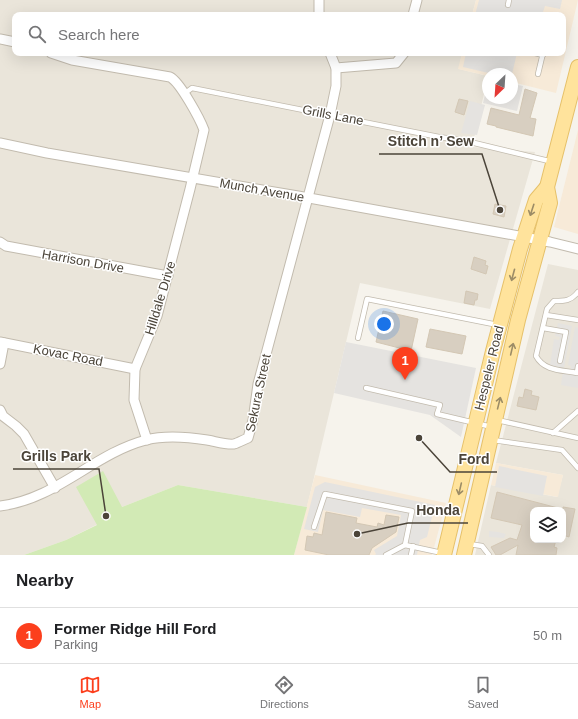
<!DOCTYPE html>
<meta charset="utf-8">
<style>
:root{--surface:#fff;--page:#f6f6f6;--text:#202124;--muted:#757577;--line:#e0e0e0;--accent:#fc3f1d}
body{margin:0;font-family:Arial,sans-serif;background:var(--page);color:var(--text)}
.controls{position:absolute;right:12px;bottom:12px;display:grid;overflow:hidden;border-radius:8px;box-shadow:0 4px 16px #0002}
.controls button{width:36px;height:36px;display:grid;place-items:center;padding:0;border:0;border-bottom:1px solid var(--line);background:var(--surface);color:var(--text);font:20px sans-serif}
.compass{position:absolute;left:482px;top:68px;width:36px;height:36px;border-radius:50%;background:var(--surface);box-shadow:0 4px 16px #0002;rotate:205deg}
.you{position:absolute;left:384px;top:324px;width:14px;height:14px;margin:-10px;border:3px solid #fff;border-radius:50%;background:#1a73e8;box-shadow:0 0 0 6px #1a73e833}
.badge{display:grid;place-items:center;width:26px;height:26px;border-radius:50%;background:var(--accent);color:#fff;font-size:13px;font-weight:700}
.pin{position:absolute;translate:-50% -33px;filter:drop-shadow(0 1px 2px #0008)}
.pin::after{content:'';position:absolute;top:21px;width:14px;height:12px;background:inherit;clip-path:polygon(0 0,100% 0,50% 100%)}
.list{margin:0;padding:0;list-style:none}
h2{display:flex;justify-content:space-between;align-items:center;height:52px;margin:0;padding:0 16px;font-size:17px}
h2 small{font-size:13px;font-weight:400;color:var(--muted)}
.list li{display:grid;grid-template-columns:26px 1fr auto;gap:12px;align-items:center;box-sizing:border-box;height:56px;padding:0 16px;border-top:1px solid var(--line)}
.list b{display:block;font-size:15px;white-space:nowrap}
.list p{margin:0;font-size:13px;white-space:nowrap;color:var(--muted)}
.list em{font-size:13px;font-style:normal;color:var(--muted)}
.icon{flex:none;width:22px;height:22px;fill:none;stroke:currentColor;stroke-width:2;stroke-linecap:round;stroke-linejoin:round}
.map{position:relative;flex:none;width:578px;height:555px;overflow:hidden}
.search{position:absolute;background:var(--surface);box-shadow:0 4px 16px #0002;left:12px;right:12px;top:12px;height:44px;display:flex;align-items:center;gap:10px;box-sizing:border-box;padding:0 14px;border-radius:8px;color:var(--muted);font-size:15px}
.sheet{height:108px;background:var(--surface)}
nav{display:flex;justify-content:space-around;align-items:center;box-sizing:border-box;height:56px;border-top:1px solid var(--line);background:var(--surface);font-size:11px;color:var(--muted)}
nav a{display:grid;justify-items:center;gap:2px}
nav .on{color:var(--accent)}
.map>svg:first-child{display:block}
.residential{fill:#eae5da;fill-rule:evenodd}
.commercial{fill:#f7ead8}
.green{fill:#d2eab5}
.parking{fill:#e5e3e0}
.building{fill:#d8cfc1;stroke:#d3c7b4}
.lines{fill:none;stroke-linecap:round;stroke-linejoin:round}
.service-casing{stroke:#c2bbae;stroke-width:6}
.minor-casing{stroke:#c2bbae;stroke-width:11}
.primary-casing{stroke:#e6c16a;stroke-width:16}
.service{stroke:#fff;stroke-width:4.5}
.minor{stroke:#fff;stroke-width:9}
.primary{stroke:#ffe39c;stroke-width:14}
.oneway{stroke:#9c8c66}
.labels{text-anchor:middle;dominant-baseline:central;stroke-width:3;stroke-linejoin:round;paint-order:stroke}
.street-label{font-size:13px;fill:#4b4439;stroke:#fff}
.leader{fill:none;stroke:#4b4439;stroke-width:1.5}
.callout-dot{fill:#4b4439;stroke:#fff;stroke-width:1.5}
.callout-label{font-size:14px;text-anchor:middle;font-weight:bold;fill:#4b4439;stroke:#fff;stroke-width:3;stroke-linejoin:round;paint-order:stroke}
</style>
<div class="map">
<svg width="578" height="555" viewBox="0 0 578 555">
<rect width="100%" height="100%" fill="#f6f3ec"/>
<!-- residential -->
<g class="residential">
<polygon points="0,0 476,0 472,15 15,15 15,53 462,53 459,69 488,76 472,147 535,152 490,309 360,283 307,507 178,485 122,507 98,524 66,540 24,555 0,555"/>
<path d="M548,264L578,270V555H475L491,485L557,497L563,475L496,463ZM533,510H563V540H533Z"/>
</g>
<!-- commercial -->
<g class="commercial">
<polygon points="476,0 578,0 556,93 512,82 512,74 488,74 488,76 458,69 462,53 563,53 563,15 472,15"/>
<polygon points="578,130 578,234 554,227"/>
<polygon points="496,463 563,475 558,497 491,485"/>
<polygon points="315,475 446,503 432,555 294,555"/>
</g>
<!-- green -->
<polygon class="green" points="103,471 122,507 178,485 307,507 294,555 24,555 66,540 97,525 76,487"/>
<!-- parking -->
<g class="parking">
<polygon points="479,0 562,0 560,9 545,6 542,15 475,15"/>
<polygon points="466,53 517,53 512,74 493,74 463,67"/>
<polygon points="488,83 488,98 512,98 512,84 523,86 517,111 483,103"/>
<polygon points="470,101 485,105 477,135 461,133"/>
<polygon points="558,323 572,326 564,368 550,365 554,339 559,340 560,337 555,336"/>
<polygon points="575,327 578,328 578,388 561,385 563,371 570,372 571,366 568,365"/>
<polygon points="346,342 476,368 461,437 430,415 334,393"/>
<polygon points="499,466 547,476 543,496 495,487"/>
<polygon points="325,482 435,505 427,537 420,540 417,555 375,555 376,554 374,550 397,536 401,515 362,508 360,517 323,510 318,532 304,529 315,487"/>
<polygon points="489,531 498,532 506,534 504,538 489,537"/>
</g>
<!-- building -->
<g class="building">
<polygon points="525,89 537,93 530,118 536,119 533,136 496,127 496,126 487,124 491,108 519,115"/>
<polygon points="459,99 468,101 464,115 455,112"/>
<polygon points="495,204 506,206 504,217 493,214"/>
<polygon points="474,257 486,261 485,265 488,266 486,274 471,269"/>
<polygon points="466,291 478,294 477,300 475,300 474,305 464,303"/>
<polygon points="383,311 418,319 411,351 376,342"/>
<polygon points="430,329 466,336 462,354 426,347"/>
<polygon points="525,389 532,391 531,395 539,397 536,410 517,406 519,397 523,398"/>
<polygon points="497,492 558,508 557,510 533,510 533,540 556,540 554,547 557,548 556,555 516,555 518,545 500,555 496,555 491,547 510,538 517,540 522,525 491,518"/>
<polygon points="563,507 575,509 569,537 563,535"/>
<polygon points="326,512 357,518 356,523 377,527 378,523 384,525 386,515 399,517 396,532 372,548 369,555 329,555 305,550 307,536 313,537 314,533 322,535"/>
</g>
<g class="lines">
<!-- service casing -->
<g class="service-casing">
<g id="service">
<polyline points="508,5 509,0"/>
<polyline points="535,53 543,55"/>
<polyline points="538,74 543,53"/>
<polyline points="184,94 192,88 439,137 466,141 553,162"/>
<path d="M578,292C571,301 565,301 554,301L547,309L536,356C544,371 561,370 577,373L578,366"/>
<polyline points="546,315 578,320"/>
<polyline points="543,328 566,332 560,361"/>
<polyline points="358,338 367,299 498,325"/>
<polyline points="366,388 440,405 437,414 492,427"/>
<polyline points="497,420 578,438"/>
<polyline points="553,433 578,411"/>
<polyline points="493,440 562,450 578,468"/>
<polyline points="314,527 325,494 412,511 405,545 386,555"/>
<polyline points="469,544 482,546 489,555"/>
<polyline points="405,545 442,553"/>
<polyline points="411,555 413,546"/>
</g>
</g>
<!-- minor casing -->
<g class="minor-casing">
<g id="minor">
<polyline points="319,0 319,15"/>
<polyline points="413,15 417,0"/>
<polyline points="0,39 15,42"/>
<path d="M51,53L72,60L170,77C180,82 200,119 204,130L190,189L157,316L135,369L134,400L147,440"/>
<polyline points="336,68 396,63 404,53"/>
<polyline points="0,143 47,153 298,196 508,234 550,242 578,249"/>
<polyline points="0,242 6,246 168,276"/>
<polyline points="0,342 135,369"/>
<polyline points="0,364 4,343"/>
<polyline points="0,410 3,416 16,426 24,434 55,488"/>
<path d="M0,506C57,499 93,454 146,440C165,435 188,437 207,440C214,441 226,445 234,444C238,443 243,440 248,438L253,420L258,384L330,115L336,86V68L330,53"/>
</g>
</g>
<!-- primary casing -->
<g class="primary-casing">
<g id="primary">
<polyline points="444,555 493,351 520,249 536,200 547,187"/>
<polyline points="464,555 518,320 550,203 547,187 578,67"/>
</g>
</g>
<!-- service -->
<use href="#service" class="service"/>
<!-- minor -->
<use href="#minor" class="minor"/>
<!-- primary -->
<use href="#primary" class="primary"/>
</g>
<!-- one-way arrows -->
<defs><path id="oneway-shaft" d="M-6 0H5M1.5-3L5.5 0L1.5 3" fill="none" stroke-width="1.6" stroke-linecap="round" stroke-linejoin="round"/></defs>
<g class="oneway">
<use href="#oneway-shaft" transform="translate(532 210) rotate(108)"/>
<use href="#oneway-shaft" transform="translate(513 275) rotate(105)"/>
<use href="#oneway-shaft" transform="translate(512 349) rotate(-77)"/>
<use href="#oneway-shaft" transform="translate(499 403) rotate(-76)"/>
<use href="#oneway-shaft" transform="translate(460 489) rotate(103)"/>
</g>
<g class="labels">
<!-- street labels -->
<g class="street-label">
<text transform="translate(333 115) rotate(11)">Grills Lane</text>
<text transform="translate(262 190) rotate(10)">Munch Avenue</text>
<text transform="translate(83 261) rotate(10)">Harrison Drive</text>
<text transform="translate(160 298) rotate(-73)">Hilldale Drive</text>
<text transform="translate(68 355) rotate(11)">Kovac Road</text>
<text transform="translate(489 368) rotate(-76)">Hespeler Road</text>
<text transform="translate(258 393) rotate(-78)">Sekura Street</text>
</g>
</g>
<!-- callouts -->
<path class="leader" d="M500 210L482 154H379M106 516L99 469H13M419 438L450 472H497M357 534L408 523H468"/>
<g class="callout-dot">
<circle cx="500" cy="210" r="4"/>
<circle cx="106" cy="516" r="4"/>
<circle cx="419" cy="438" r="4"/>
<circle cx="357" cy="534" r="4"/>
</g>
<g class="callout-label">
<text x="431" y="146">Stitch n’ Sew</text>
<text x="56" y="461">Grills Park</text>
<text x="474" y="464">Ford</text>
<text x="438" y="515">Honda</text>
</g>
</svg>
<div class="controls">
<button><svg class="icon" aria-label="layers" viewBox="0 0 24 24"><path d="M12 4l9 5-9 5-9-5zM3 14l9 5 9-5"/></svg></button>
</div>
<svg class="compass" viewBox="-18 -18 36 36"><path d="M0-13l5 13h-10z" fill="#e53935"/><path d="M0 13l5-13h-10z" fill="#757577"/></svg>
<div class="you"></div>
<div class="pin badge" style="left:405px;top:380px">1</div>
<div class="search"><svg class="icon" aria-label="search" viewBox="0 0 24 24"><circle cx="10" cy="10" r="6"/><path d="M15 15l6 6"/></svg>Search here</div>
</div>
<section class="sheet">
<h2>Nearby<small></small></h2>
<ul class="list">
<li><span class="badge">1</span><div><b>Former Ridge Hill Ford</b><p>Parking</p></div><em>50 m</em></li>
</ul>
</section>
<nav>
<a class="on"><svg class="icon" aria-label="map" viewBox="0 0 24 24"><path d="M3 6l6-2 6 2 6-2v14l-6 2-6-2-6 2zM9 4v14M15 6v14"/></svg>Map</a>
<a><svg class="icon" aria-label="directions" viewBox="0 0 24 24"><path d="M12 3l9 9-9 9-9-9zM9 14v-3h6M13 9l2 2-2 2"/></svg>Directions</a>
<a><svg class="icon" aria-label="saved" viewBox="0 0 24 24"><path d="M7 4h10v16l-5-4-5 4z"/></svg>Saved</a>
</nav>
